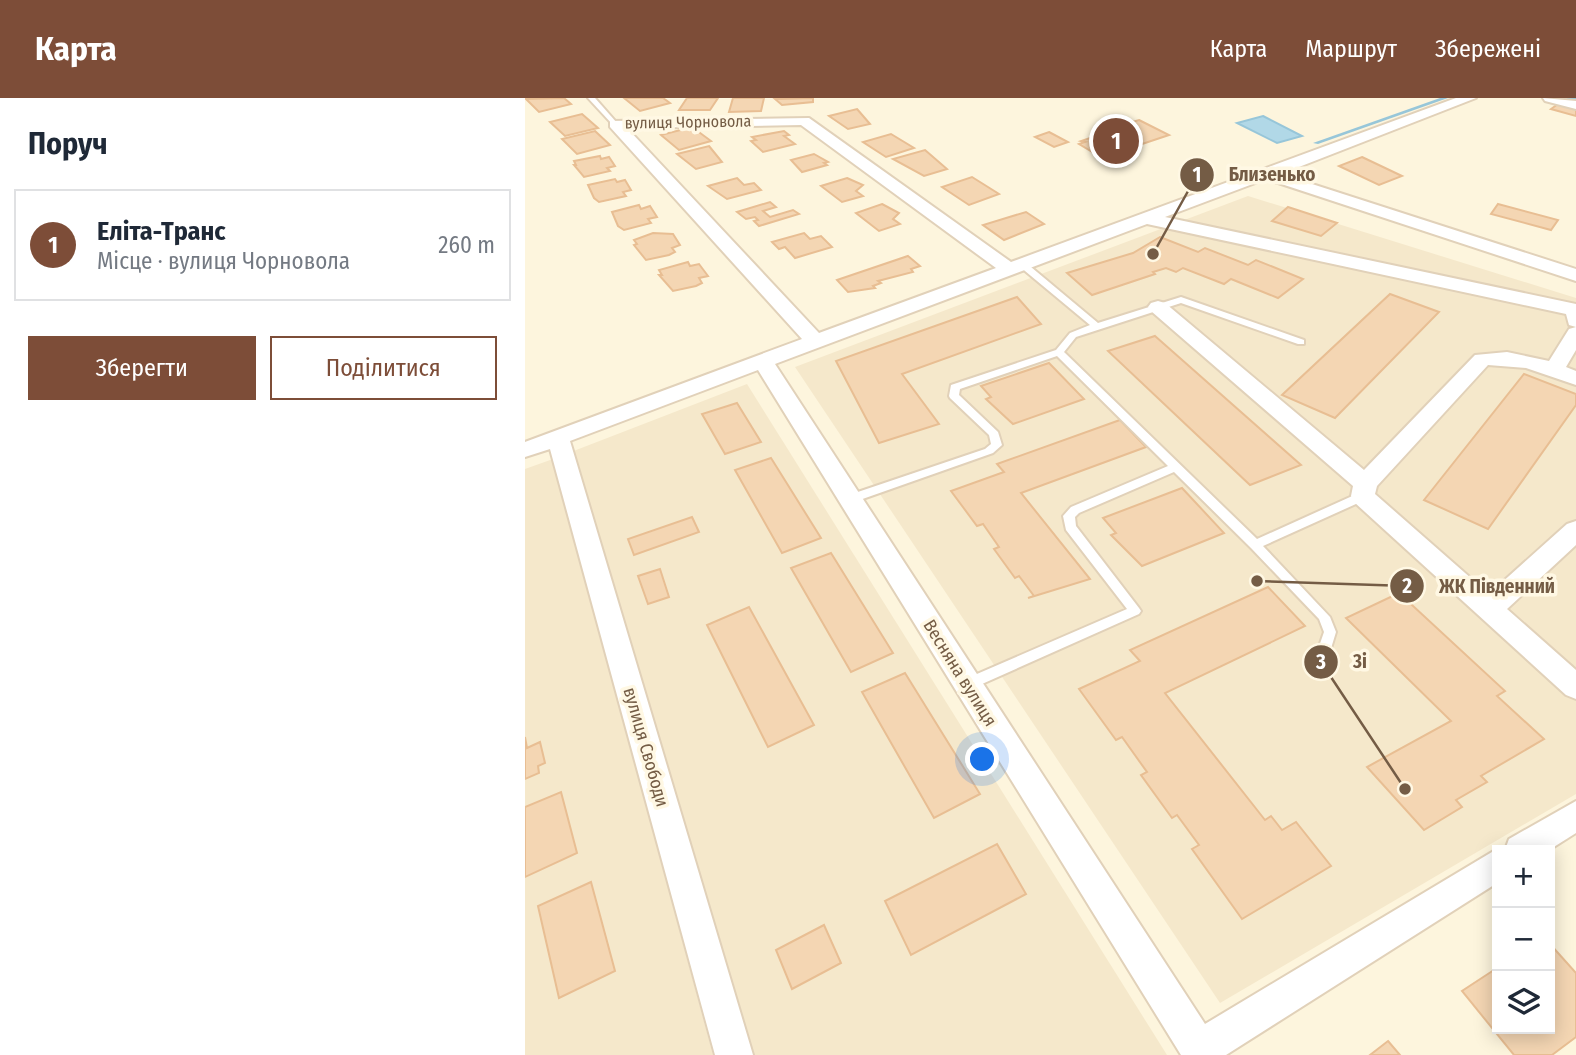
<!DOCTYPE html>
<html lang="uk">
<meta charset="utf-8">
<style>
:root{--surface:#fff;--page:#f6f6f7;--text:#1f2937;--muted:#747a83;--line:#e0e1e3;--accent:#7d4d38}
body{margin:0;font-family:"Fira Sans Condensed",sans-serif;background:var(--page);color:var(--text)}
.controls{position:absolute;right:21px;bottom:21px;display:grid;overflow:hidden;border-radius:0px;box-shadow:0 4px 18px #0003}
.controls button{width:63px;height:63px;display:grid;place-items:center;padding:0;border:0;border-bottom:2px solid var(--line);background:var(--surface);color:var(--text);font:35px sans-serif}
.you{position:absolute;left:458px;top:662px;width:24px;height:24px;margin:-18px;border:5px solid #fff;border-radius:50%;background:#1a73e8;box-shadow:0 0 0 10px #1a73e833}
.badge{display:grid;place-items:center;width:46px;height:46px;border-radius:50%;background:var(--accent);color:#fff;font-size:23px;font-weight:700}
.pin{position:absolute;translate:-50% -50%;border:4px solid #fff;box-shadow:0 2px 7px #0006}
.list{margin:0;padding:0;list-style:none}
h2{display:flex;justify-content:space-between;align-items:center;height:91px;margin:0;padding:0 28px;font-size:30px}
h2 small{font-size:23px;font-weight:400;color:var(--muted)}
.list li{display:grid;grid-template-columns:46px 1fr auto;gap:21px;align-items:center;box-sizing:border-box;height:112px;margin:0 14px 14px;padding:0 14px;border:2px solid var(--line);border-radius:0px}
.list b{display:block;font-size:26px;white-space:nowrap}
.list p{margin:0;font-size:23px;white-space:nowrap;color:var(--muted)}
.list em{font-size:23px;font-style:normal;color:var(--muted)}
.actions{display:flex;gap:14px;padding:21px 28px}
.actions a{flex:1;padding:16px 0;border:2px solid var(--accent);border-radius:0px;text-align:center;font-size:24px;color:var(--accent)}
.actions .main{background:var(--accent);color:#fff}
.icon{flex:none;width:38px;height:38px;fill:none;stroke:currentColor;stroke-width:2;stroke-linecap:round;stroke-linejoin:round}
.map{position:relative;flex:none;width:1051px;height:957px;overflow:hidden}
header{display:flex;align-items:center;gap:42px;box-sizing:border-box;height:98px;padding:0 35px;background:var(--accent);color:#fff}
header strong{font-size:33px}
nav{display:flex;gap:38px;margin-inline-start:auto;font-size:24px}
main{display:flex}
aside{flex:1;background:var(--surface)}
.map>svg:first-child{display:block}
.residential{fill:#f5e8cb}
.water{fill:#b1d8e7;stroke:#97c6d9;stroke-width:2}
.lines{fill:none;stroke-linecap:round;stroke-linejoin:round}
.stream{fill:#97c6d9;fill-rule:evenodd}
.building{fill:#f4d6b3;stroke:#e8be93;stroke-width:2}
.lane-casing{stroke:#e1d1b9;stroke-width:4}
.street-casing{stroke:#e1d1b9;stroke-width:4}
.lane{fill:#fff;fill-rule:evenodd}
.street{fill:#fff;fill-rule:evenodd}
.labels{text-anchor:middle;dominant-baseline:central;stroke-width:7;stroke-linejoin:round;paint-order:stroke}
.far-street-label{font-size:16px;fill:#745c45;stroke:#fff8e4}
.street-label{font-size:18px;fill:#745c45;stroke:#fff8e4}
.leader{fill:none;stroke:#745c45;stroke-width:2.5}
.callout-dot{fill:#745c45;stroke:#fff8e4;stroke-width:2.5}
.mark-label{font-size:21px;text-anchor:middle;font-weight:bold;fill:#fff}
.callout-label{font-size:19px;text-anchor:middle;font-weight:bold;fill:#745c45;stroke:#fff8e4;stroke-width:7;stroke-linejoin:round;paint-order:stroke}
</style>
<header>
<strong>Карта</strong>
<nav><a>Карта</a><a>Маршрут</a><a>Збережені</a></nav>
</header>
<main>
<aside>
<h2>Поруч<small></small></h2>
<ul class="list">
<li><span class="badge">1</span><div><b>Еліта-Транс</b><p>Місце · вулиця Чорновола</p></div><em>260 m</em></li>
</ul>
<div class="actions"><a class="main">Зберегти</a><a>Поділитися</a></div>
</aside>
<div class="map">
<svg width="1051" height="957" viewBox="0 0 1051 957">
<rect width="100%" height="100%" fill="#fdf5dd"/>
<!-- residential -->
<g class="residential">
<polygon points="723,98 1051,200 1051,696 695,905 270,269"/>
<polygon points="222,286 642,957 225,957 46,354"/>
<polygon points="28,361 188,957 0,957 0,371"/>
</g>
<!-- water -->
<polygon class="water" points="738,18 777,38 752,45 712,25"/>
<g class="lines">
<!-- stream -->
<g class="stream">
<polygon points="915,0 923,0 793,46 788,45"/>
<polygon points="1041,0 1051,0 1051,4 1042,1"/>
</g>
</g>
<!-- building -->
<g class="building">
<polygon points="39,0 46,6 14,14 1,1"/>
<polygon points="99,0 138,0 145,5 115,13"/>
<polygon points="162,0 193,0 185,12 154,12"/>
<polygon points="208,0 239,0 236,13 204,14"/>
<polygon points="288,0 288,4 257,7 250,1"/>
<polygon points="1033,6 1051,10 1051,18 1026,11"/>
<polygon points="332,11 345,26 323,31 304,18"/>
<polygon points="57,16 73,30 40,38 25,24"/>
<polygon points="614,22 644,37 605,50 613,55 584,64 554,46 560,44 556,43 577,36 573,34"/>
<polygon points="167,29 186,43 154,52 136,37"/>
<polygon points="70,33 85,47 52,56 37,41"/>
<polygon points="259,33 264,37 259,38 270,46 238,54 226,43 231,42 227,39"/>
<polygon points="524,34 543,44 529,49 510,39"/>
<polygon points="366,36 389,50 361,59 338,44"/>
<polygon points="184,48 197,64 171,71 152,56"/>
<polygon points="400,52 422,71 399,78 368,61"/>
<polygon points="289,56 303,64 299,65 302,67 277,74 266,62"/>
<polygon points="75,58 76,61 84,59 90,68 82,70 85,73 59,79 49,67 51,67 49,63"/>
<polygon points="837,59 877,78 854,87 814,68"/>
<polygon points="447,79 474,96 444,107 417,89"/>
<polygon points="212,80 219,87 229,85 236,92 202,101 183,88"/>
<polygon points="322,80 338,87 331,93 338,98 317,104 296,88"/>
<polygon points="90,81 92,84 100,82 106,92 98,94 101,98 74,104 69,100 63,87"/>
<polygon points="245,104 251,109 238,113 245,119 268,112 274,116 234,128 229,123 233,122 230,119 221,121 212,114"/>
<polygon points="357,106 374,115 368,121 375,126 354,133 331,115"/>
<polygon points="973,106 1033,122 1026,132 966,116"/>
<polygon points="114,107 116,111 125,108 132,119 123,121 126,125 99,132 93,128 87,114"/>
<polygon points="763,109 812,125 796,138 747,123"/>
<polygon points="501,114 519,126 479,142 458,127"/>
<polygon points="128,135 148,136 155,147 147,150 150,154 144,157 121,162 109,147 112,146 109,142"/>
<polygon points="279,135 285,141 296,138 307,149 270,160 260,149 254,151 247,144"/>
<polygon points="635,139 673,154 680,150 723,167 731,162 778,181 753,200 706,181 699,186 658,170 651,174 641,170 628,174 630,176 567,197 542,175 608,155"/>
<polygon points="383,158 395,168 386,171 388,174 353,183 356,185 348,188 350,190 323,194 312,182"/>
<polygon points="163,164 165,168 174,166 183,178 174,180 177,185 171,188 148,193 134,177 137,177 134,172"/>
<polygon points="865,196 914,214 810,320 757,297"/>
<polygon points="492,199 516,226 377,276 414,326 354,345 311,263"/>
<polygon points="630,238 776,367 725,387 583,253"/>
<polygon points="524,265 559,301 488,326 461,301 466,299 456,288"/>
<polygon points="999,276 1051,296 1051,307 963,431 899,402"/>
<polygon points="212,305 236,344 200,356 177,316"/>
<polygon points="595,322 621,349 496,395 565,481 503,500 509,498 494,478 490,480 469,451 474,449 458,426 452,428 426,393 479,374 472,366"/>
<polygon points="246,360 296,440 257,455 210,372"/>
<polygon points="657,390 699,435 617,468 586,437 591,435 578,420"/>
<polygon points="167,419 174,434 109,457 103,441"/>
<polygon points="306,455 368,555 326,574 266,470"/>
<polygon points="135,471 144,499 123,506 113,478"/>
<polygon points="743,489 780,528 640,595 740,722 746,718 757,732 771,724 806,768 717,821 667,751 674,747 652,717 647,720 616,677 622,674 597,639 591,642 554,591 615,563 605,552"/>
<polygon points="874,495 980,593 972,598 1019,641 956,678 962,684 931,702 937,709 899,732 842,669 926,623 821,520"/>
<polygon points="224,509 289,627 243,649 182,527"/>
<polygon points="380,575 455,696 409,720 337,594"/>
<polygon points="0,639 2,650 15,644 20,665 13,668 14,675 0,681"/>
<polygon points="36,694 52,755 0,779 0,709"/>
<polygon points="472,746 501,796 386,857 360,803"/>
<polygon points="66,784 90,873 34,900 13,808"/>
<polygon points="299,827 316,865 267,891 251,852"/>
<polygon points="1025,846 1051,875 1051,939 1027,957 989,957 937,893 972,870 972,931 1025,931"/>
<polygon points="863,943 875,957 845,957"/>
</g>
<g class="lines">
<!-- lane casing -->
<g class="lane-casing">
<g id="lane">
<polygon points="63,0 70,0 92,25 92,27 88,27"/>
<polygon points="494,164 500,164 573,225 656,199 779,242 779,246 773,246 656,205 551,239 539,254 732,441 834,395 842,395 844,398 842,401 738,448 805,519 811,534 800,570 795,571 790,570 788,566 799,534 794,521 726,450 649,374 554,415 550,419 551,428 614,510 616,513 614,516 448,590 443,591 438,590 436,586 438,582 602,511 541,432 538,418 546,409 643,368 532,258 435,291 434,297 473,334 477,347 468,355 329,404 321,404 319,401 321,398 460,351 466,346 464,337 425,300 424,298 426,287 531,252 545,235 565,227 494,168"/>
</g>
</g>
<!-- street casing -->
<g class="street-casing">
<g id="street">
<path d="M931,0H951L756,76L1051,171V183L741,81L640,119L1051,206V229L1044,227L1041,216L622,126L250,266L680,926L972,751V785L701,957H656L233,272L45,343L228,957H190L25,351L0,359V344L277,241L85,29V23L284,20L486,164ZM276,27L471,170L294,235L102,30Z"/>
<polygon points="1018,0 1051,3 1051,11 1020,3"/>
<polygon points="633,203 640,205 839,372 950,257 982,254 1024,263 1044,231 1051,229 1051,252 1041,269 1051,273 1051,287 1001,270 963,267 852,388 850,396 964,496 1042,426 1051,423 1051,447 982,511 1051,572 1051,601 1041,597 829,404 826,398 828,388 626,213 623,209 626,205"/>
<polygon points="1051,703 1051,735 1024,752 980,752 984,741"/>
</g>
</g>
<!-- lane -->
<use href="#lane" class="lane"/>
<!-- street -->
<use href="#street" class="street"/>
</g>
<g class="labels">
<!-- far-street labels -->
<g class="far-street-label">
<text transform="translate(163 24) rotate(-1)">вулиця Чорновола</text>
</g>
<!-- street labels -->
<g class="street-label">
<text transform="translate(435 575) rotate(58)">Весняна вулиця</text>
<text transform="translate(121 649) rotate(74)">вулиця Свободи</text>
</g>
</g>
<!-- callouts -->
<path class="leader" d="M628 156L672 77M732 483L882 488M880 691L796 564"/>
<g class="callout-dot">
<circle cx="628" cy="156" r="7"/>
<circle cx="732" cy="483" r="7"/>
<circle cx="880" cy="691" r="7"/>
<circle cx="672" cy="77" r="18"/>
<circle cx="882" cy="488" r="18"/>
<circle cx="796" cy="564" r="18"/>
</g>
<g class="mark-label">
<text x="672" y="84">1</text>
<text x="882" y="495">2</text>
<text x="796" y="571">3</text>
</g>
<g class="callout-label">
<text x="747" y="83">Близенько</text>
<text x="972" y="495">ЖК Південний</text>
<text x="835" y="570">3і</text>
</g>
</svg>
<div class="controls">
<button>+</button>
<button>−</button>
<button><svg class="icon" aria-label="layers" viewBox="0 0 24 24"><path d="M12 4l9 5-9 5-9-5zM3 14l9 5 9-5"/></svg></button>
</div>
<div class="you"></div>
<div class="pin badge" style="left:591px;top:43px">1</div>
</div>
</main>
